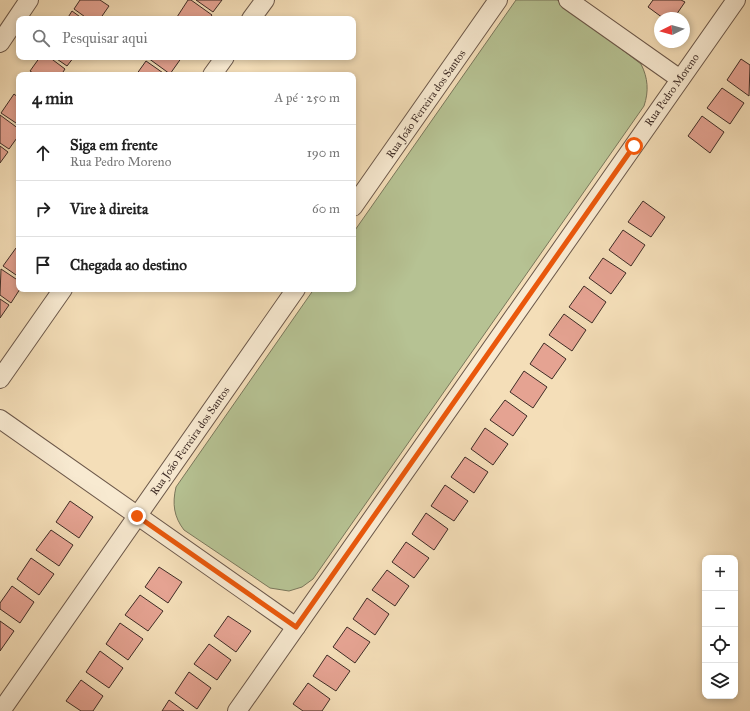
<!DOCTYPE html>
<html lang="pt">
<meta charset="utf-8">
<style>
:root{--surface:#fff;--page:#f2f2f2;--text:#222;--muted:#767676;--line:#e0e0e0}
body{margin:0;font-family:"IM FELL Great Primer",serif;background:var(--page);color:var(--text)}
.controls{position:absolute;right:12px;bottom:12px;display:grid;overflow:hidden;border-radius:8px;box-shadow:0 2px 6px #0003}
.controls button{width:36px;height:36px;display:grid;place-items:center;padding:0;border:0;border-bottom:1px solid var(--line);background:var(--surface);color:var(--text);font:20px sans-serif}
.compass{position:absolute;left:654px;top:12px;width:36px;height:36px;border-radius:50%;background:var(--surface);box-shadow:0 2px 6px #0003;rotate:265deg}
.stop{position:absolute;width:12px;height:12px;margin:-9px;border:3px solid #ea580c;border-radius:50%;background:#fff}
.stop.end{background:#ea580c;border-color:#fff;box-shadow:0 1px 4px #0008}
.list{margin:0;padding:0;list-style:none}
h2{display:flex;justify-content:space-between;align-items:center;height:52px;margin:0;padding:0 16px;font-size:17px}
h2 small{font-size:13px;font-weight:400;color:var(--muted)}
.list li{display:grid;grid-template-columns:26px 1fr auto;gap:12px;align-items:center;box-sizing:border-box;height:56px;padding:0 16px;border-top:1px solid var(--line)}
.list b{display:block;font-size:15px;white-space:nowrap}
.list p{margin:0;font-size:13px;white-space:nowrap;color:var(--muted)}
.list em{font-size:13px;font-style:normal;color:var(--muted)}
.icon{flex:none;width:22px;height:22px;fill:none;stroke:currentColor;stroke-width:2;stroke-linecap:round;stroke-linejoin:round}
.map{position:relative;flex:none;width:750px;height:711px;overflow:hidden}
.search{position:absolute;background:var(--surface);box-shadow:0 2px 6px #0003;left:16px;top:16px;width:340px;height:44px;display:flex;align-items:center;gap:10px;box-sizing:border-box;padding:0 14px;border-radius:8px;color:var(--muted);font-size:15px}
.panel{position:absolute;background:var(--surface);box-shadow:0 2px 6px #0003;left:16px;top:72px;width:340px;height:220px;border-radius:8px}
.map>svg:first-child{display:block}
.green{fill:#b6c293;stroke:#7a775c}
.building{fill:#e5a392;stroke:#3e2c26}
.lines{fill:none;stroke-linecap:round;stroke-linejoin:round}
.minor-casing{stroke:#6c584a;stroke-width:20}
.minor{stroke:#f8ead1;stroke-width:18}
.route{stroke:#ea580c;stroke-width:5}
.labels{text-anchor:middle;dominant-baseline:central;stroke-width:3;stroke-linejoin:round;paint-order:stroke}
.street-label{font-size:11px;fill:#3e2c26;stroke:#f8ead1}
</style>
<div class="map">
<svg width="750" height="711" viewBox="0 0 750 711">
<rect width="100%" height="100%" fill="#f4deb8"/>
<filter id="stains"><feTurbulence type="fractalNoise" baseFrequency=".005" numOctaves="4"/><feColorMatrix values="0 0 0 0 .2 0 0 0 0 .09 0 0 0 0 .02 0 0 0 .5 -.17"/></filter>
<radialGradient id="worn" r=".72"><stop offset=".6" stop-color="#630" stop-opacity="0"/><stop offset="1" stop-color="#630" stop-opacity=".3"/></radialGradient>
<!-- green -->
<path class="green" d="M516,0H557L641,64C648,78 649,91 644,106L313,579L302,587L289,591L270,588L184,530C174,517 172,504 176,487L314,289H353V233Z"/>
<!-- building -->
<g class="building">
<polygon points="80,0 100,0 109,6 100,19 88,19 74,9"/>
<polygon points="188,0 191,0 212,15 209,19 179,19 177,17"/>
<polygon points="196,0 222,0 213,12"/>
<polygon points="653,0 681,0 685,2 674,18 663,18 648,7"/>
<polygon points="72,11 83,19 67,19"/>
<polygon points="40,57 49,57 65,69 61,75 36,75 30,71"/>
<polygon points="54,57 74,57 67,66"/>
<polygon points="149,57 182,57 170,74 148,58"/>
<polygon points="741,59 750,65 749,96 727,80"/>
<polygon points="146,61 166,75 136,75"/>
<polygon points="722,88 744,103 730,124 707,108"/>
<polygon points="14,94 19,98 19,125 1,113"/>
<polygon points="0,115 19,129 19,135 9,149 0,143"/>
<polygon points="702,116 724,132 710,153 688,136"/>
<polygon points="0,146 8,152 0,163"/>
<polygon points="643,201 665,217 651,237 628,222"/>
<polygon points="623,230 645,245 631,266 609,250"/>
<polygon points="16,248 19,250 19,277 3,266"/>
<polygon points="603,258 626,273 611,294 589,278"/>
<polygon points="1,269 19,281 19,289 20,289 11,303 0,295"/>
<polygon points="584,286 606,302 592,323 569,307"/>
<polygon points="0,299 9,305 0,318"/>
<polygon points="564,314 586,330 572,351 549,335"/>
<polygon points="544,343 566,359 552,379 530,364"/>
<polygon points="524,371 547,387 533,408 510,392"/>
<polygon points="505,400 527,416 513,436 490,420"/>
<polygon points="485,428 508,444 493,465 471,449"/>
<polygon points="465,457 488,472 474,493 451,477"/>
<polygon points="445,485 468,501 454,521 431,506"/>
<polygon points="70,501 93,517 79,538 56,522"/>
<polygon points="426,513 448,529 434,550 412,534"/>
<polygon points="51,530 73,545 59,566 36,550"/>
<polygon points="406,542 429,558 414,578 392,562"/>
<polygon points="31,558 54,574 39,595 17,579"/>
<polygon points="159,567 182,582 168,603 145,587"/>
<polygon points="387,570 409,586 395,606 372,590"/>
<polygon points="12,586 34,602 20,623 0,609 0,603"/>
<polygon points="140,595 163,611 148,631 125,615"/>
<polygon points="367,598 389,614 375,635 353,619"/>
<polygon points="228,616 251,631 236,652 214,636"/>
<polygon points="0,621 14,631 0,651"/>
<polygon points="120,623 143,639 128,660 106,644"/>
<polygon points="347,627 370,642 355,663 333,647"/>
<polygon points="209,644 231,660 217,680 194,664"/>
<polygon points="100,651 123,668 109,688 86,672"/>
<polygon points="327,655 350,671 336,691 313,676"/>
<polygon points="189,672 211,688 197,709 175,693"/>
<polygon points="81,680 103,696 93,711 81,711 66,701"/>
<polygon points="308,683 330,699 322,711 303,711 293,704"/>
<polygon points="169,700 184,711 162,711"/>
</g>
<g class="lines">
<!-- minor casing -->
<g class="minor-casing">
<g id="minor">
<polyline points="568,0 680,79"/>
<polyline points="251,19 265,0"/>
<polyline points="0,43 29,0"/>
<polyline points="212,75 225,57"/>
<polyline points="353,207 498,0"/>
<polyline points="0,379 63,289"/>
<polyline points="0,419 296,627"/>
<polyline points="1,711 296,289"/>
<polyline points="237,711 736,0"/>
</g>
</g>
<!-- minor -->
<use href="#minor" class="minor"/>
</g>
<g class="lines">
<!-- route -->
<polyline class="route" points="137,516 296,627 634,146"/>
</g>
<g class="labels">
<!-- street labels -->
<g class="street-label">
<text transform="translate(672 90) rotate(-55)">Rua Pedro Moreno</text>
<text transform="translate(426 104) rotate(-55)">Rua João Ferreira dos Santos</text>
<text transform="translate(190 441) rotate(-55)">Rua João Ferreira dos Santos</text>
</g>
</g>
<rect width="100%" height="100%" filter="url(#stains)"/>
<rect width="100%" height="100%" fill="url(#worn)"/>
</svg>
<div class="controls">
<button>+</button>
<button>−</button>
<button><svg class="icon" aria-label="locate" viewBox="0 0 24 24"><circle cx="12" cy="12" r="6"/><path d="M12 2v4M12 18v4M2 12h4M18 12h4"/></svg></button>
<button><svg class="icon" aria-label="layers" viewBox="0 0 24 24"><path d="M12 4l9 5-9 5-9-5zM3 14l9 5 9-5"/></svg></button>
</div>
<svg class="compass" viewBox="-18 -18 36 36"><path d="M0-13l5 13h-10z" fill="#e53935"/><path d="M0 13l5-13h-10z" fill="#767676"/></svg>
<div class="stop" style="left:634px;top:146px"></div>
<div class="stop end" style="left:137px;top:516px"></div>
<div class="search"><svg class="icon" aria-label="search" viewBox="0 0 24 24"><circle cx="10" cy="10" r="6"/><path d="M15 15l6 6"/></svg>Pesquisar aqui</div>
<section class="panel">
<h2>4 min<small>A pé · 250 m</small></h2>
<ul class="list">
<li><svg class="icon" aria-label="ahead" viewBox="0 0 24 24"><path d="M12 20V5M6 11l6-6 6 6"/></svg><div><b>Siga em frente</b><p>Rua Pedro Moreno</p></div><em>190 m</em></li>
<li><svg class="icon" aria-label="right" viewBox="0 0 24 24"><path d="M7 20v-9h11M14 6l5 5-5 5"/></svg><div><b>Vire à direita</b></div><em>60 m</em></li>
<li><svg class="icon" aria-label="arrive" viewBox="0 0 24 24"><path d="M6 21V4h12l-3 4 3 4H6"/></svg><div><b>Chegada ao destino</b></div></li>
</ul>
</section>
</div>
